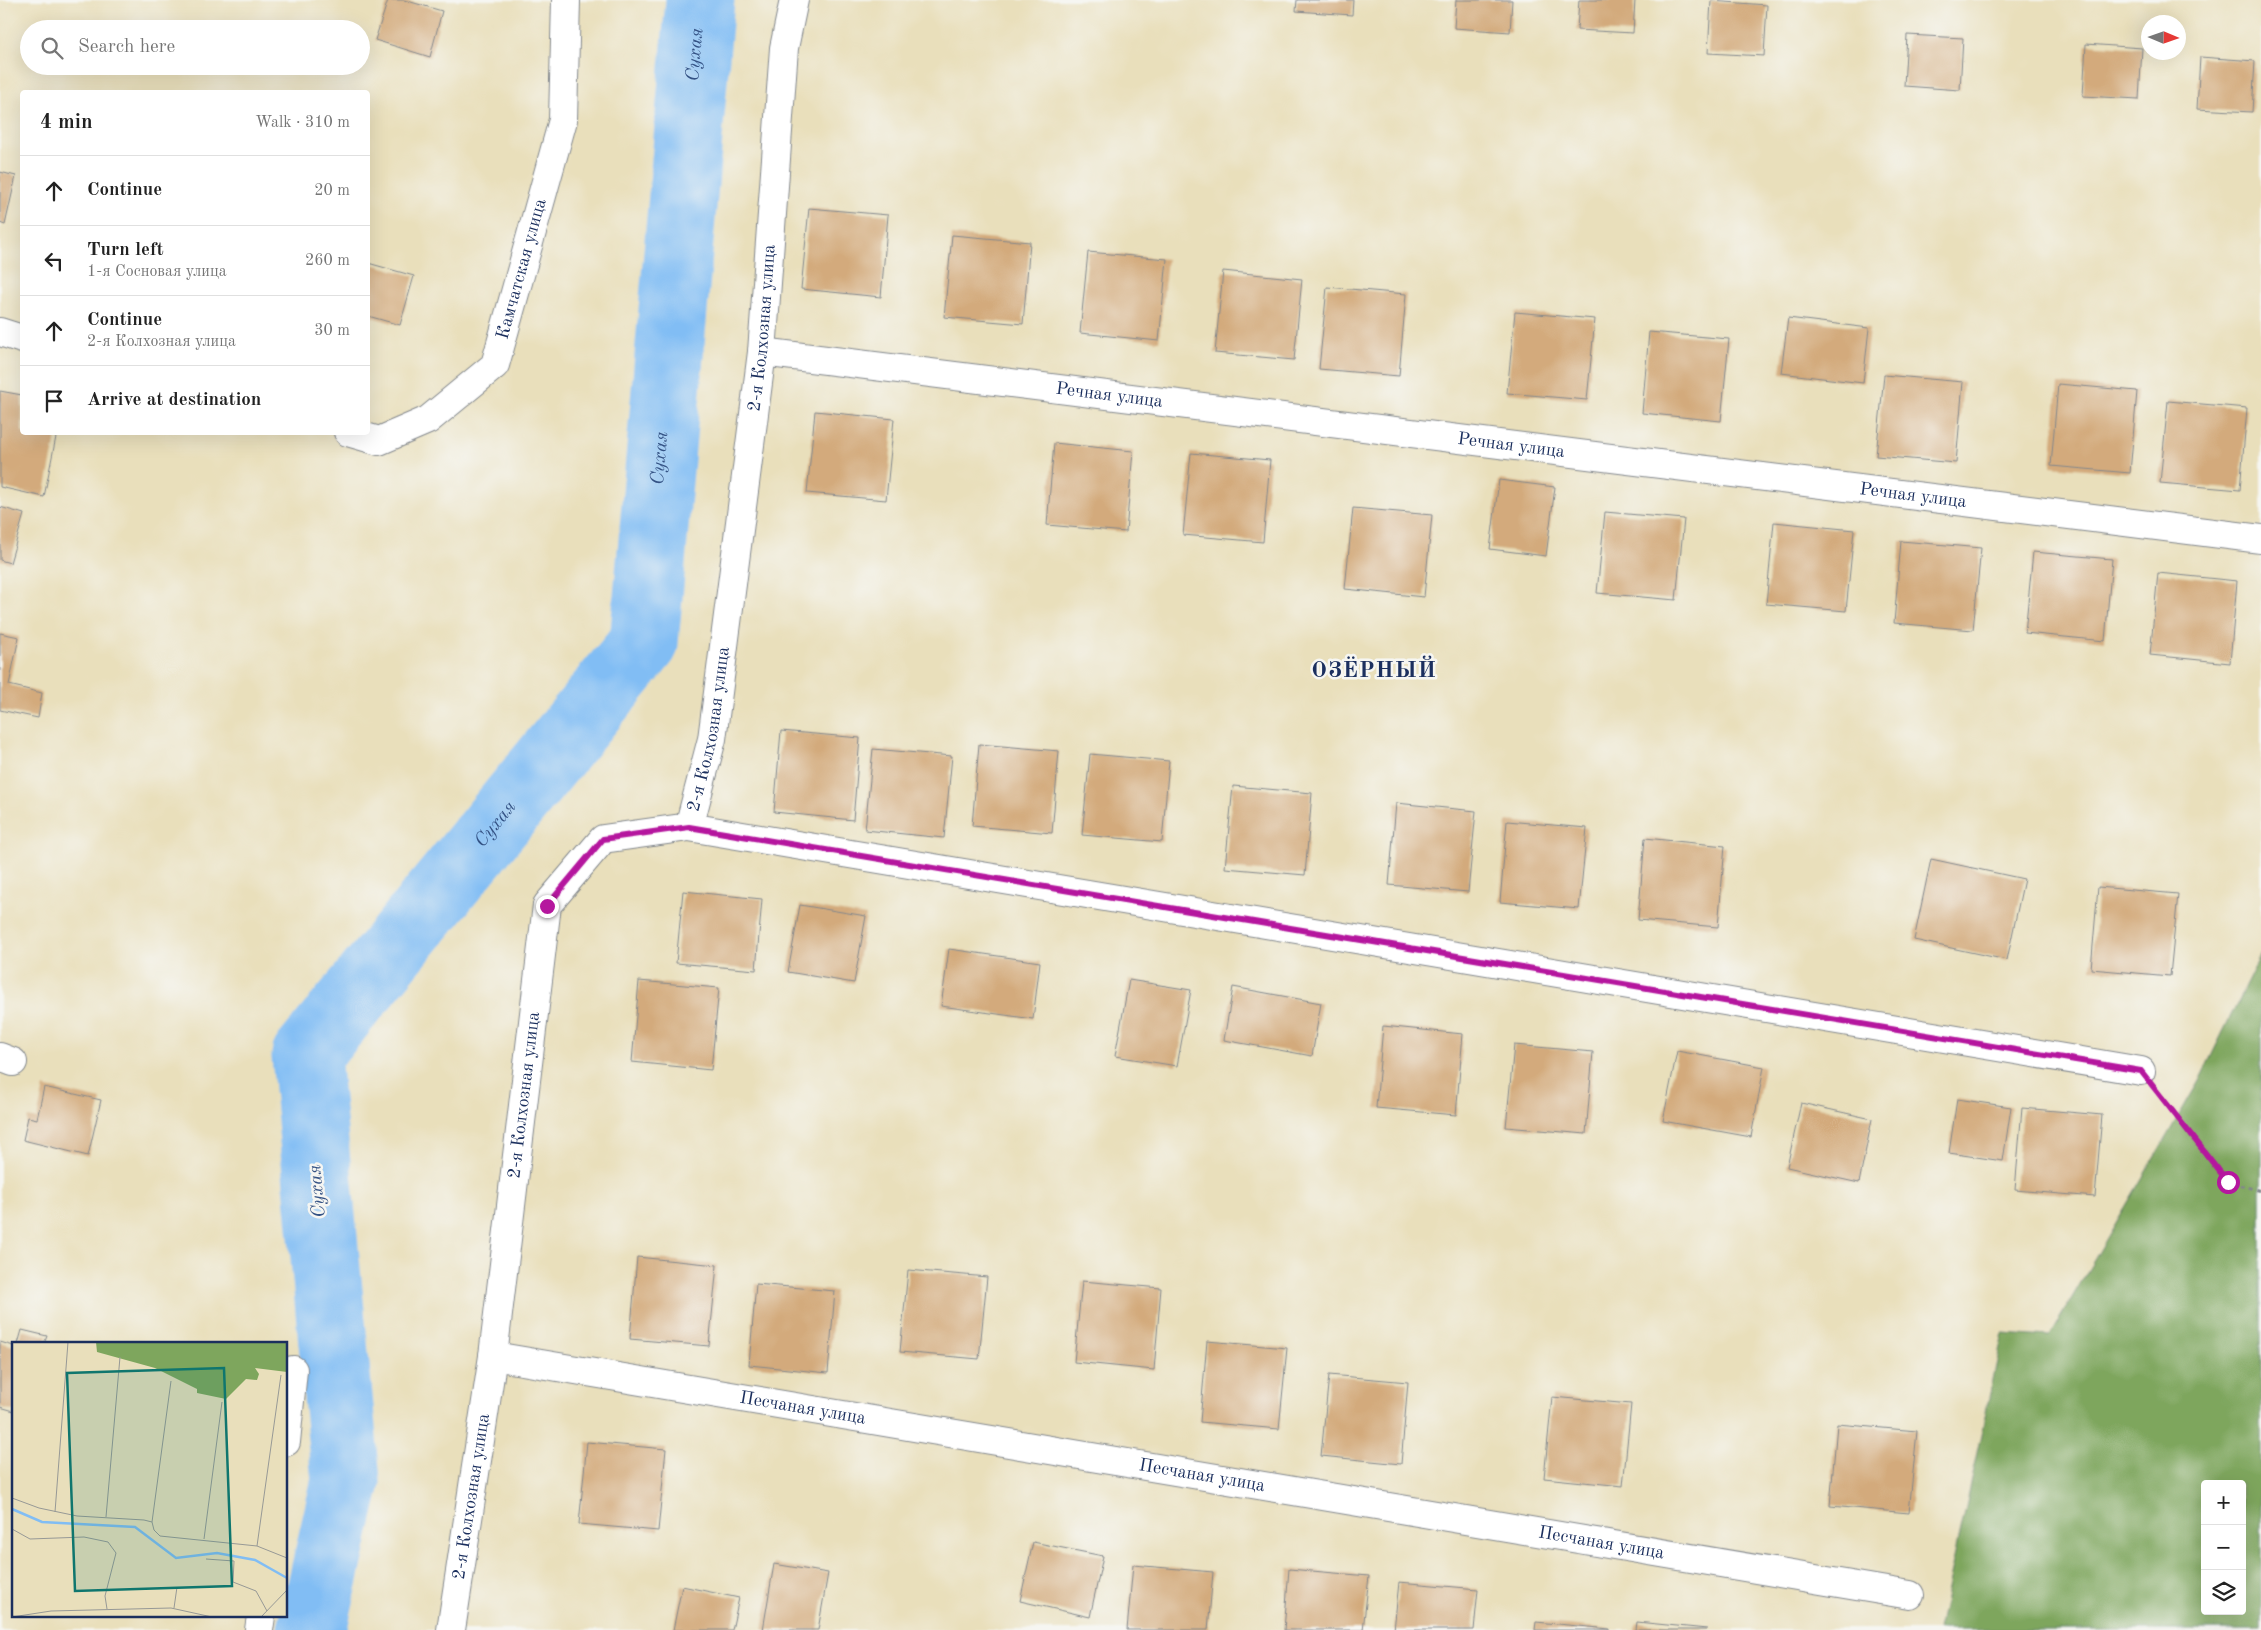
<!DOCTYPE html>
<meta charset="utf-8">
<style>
:root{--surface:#fff;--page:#f2f2f2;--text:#222;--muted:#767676;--line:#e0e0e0}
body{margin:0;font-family:"Old Standard TT",serif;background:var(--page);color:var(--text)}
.controls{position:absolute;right:15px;bottom:15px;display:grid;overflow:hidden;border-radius:5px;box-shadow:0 5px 20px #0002}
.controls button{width:45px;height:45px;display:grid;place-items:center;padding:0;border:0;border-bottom:1px solid var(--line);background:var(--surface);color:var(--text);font:25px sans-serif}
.compass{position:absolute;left:2141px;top:15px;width:45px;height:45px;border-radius:50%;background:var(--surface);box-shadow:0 5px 20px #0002;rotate:92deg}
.stop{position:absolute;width:15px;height:15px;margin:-11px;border:4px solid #b5179e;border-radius:50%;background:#fff}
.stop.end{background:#b5179e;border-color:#fff;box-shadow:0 1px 5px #0008}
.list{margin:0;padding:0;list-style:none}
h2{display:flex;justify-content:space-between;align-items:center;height:65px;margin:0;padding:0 20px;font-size:21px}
h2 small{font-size:16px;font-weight:400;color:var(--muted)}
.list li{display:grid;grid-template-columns:32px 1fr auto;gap:15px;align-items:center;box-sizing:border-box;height:70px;padding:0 20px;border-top:1px solid var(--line)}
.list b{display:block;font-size:19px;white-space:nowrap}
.list p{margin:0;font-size:16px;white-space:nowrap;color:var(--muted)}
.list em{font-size:16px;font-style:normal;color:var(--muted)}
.icon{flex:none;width:28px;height:28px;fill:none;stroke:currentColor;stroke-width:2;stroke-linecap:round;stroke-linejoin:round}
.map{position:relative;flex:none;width:2261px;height:1630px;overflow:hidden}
.search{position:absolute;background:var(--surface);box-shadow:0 5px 20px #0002;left:20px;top:20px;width:350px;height:55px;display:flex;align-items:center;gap:12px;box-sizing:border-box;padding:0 18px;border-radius:28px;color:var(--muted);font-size:19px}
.panel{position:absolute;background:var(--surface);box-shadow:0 5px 20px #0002;left:20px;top:90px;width:350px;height:345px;border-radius:5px}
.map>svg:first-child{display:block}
.forest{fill:#7ea65d;stroke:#4c6a5e;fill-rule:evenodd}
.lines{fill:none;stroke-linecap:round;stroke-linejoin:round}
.river{stroke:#81bdf4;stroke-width:69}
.building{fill:#d3aa7b}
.minor-casing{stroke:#82878c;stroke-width:30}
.path{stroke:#82878c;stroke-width:3;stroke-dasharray:4 4;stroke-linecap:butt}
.minor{stroke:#fff;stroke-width:28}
.route{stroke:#b5179e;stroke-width:6}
.labels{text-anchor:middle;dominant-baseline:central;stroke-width:5;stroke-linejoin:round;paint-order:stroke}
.street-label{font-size:18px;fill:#1b2f5e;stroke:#f6f6f2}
.water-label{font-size:19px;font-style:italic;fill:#345284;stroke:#f6f6f2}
.district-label{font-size:22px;font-weight:bold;letter-spacing:1px;fill:#1b2f5e;stroke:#f6f6f2}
.inset-river{fill:none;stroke:#81bdf4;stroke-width:2.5}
.inset-road{fill:none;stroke:#979996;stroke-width:1}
.view{fill:#0f766e;fill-opacity:0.15;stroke:#0f766e;stroke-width:2.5}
.inset-edge{fill:none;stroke:#1b2f5e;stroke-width:2.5}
</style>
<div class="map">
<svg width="2261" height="1630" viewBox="0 0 2261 1630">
<rect width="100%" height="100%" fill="#f6f6f2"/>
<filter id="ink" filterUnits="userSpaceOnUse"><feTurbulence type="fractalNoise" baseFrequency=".02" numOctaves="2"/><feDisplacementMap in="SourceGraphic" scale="10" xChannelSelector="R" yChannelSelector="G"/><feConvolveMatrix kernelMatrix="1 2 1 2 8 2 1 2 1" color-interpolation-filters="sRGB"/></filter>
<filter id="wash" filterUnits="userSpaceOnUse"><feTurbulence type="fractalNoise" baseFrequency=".0096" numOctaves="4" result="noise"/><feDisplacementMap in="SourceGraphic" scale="20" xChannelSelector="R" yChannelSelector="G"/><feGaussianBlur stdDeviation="1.12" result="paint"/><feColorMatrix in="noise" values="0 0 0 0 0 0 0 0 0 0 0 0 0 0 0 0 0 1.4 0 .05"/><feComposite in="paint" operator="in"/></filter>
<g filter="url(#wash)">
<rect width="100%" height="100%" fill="#e9dfbb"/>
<!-- forest -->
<path class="forest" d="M2261,954V1630H1938L2003,1334L2049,1337L2199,1081ZM2205,1484H2242V1611H2205Z"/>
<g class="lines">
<!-- river -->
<path class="river" id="s1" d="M312,1630L346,1481L306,1056L644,643L700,0"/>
</g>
<g id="blocks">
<!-- building -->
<g class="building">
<polygon points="388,0 404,0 442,11 430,57 375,40"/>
<polygon points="1297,0 1353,0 1352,15 1296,11"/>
<polygon points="1456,0 1512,0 1510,32 1454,28"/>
<polygon points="1579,0 1635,0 1633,33 1577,30"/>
<polygon points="1711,1 1767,5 1764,56 1708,53"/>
<polygon points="1907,35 1963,38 1960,90 1904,86"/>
<polygon points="2086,44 2142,48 2139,99 2083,96"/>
<polygon points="2200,57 2255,61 2252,112 2197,109"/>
<polygon points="0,172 16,176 5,225 0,223"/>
<polygon points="809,208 888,215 881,297 801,289"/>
<polygon points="952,235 1030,242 1023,324 944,317"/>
<polygon points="1088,252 1167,259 1159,341 1080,333"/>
<polygon points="368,263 414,276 400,325 368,316"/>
<polygon points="1223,271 1302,279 1294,360 1215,353"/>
<polygon points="1327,287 1406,294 1399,376 1319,369"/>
<polygon points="1515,312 1595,319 1587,400 1507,393"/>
<polygon points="1788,318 1869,328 1863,383 1781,373"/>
<polygon points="1649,332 1729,339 1721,421 1642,413"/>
<polygon points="1884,375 1963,382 1956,463 1876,456"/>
<polygon points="2058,384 2137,391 2130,473 2051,466"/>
<polygon points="0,391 22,395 22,432 57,432 44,497 0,487"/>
<polygon points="2168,401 2247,408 2240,490 2160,483"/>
<polygon points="815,411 894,419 886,500 807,493"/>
<polygon points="1054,443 1133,451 1126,532 1047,525"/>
<polygon points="1191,453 1270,460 1263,542 1183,535"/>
<polygon points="1499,480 1555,487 1546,556 1490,549"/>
<polygon points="0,507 24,514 10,563 0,560"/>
<polygon points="1353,508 1432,515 1424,597 1345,589"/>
<polygon points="1605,512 1684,519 1676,600 1597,593"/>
<polygon points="1774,522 1854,530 1846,611 1766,604"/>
<polygon points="1901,541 1981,548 1973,630 1894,623"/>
<polygon points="2033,552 2112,559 2105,641 2025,633"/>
<polygon points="2158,573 2237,581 2230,663 2150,655"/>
<polygon points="0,633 19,637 9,685 42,693 38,718 0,710"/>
<polygon points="781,731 860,738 853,820 774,812"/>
<polygon points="979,744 1059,751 1052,833 972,826"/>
<polygon points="873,749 952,756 944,838 865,830"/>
<polygon points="1090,754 1169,761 1162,842 1082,835"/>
<polygon points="1233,786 1312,793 1305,875 1225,868"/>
<polygon points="1396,803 1476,811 1468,892 1389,885"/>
<polygon points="1507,821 1587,828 1579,909 1500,902"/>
<polygon points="1645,838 1725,846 1718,927 1638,920"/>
<polygon points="1931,859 2024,879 2007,960 1914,940"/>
<polygon points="2098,887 2178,894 2170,976 2091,969"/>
<polygon points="683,891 762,899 756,970 676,963"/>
<polygon points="800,905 866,916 854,983 788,972"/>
<polygon points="949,949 1040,962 1033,1019 941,1006"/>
<polygon points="1129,980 1191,990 1177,1066 1115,1056"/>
<polygon points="639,981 719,988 711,1070 632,1062"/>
<polygon points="1233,987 1321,1003 1312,1056 1224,1040"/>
<polygon points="1383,1026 1463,1034 1456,1115 1376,1108"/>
<polygon points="1514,1045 1593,1052 1586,1134 1506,1127"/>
<polygon points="1677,1051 1764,1067 1751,1137 1663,1121"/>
<polygon points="44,1087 101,1100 88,1156 23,1140 28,1117 37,1119"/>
<polygon points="1957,1099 2011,1107 2003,1161 1949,1153"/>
<polygon points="1801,1103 1872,1119 1859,1183 1787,1167"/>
<polygon points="2022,1108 2102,1115 2095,1197 2015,1190"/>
<polygon points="637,1257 717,1265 709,1346 630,1339"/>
<polygon points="908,1270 987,1277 979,1359 900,1352"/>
<polygon points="1082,1281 1161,1288 1154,1370 1074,1362"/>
<polygon points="756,1284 835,1291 828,1373 749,1365"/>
<polygon points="22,1330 47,1336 44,1344 18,1344"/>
<polygon points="1207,1341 1287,1348 1279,1429 1200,1422"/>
<polygon points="0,1342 14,1346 14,1411 0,1407"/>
<polygon points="1329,1375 1408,1382 1401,1464 1321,1456"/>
<polygon points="1552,1397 1631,1404 1623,1486 1544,1478"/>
<polygon points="1837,1424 1917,1431 1909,1513 1830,1506"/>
<polygon points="587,1442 666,1449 658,1531 579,1524"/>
<polygon points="1033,1542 1103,1556 1090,1617 1020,1601"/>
<polygon points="774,1564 828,1573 818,1630 763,1630"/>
<polygon points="1133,1565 1213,1572 1208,1630 1127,1630"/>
<polygon points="1289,1569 1369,1576 1363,1630 1284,1630"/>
<polygon points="1399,1582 1478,1589 1474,1630 1394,1630"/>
<polygon points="682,1586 739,1598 732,1630 673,1630"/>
<polygon points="1536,1622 1610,1629 1610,1630 1535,1630"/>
<polygon points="1637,1622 1707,1629 1707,1630 1636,1630"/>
</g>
</g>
</g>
<g filter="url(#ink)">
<use href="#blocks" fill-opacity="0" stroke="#82878c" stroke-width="1"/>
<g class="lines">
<!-- minor casing -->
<g class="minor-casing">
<g id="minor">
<polyline points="0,332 22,339"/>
<path id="s2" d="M762,352L2261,539"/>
<path id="s3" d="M348,432L379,441L428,420L495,365L563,120L566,0"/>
<polyline points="689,827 2141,1071"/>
<polyline points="0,1057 13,1062"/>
<path id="s4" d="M493,1356L1910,1595"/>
<polyline points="286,1442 293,1370"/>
<polyline points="259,1630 261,1616"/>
<path id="s5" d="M451,1630L493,1356L547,905L603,839L689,827L712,739L762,352L784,48L794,0"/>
</g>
</g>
<!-- path -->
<polyline class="path" points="2162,1097 2228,1182 2261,1191"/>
<!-- minor -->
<use href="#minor" class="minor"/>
</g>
</g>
<g class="lines" filter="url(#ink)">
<!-- route -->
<polyline class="route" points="547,906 603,839 689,827 2141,1071 2228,1182"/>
</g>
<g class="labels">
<!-- street labels -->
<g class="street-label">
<text stroke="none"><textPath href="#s3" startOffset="272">Камчатская улица</textPath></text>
<text stroke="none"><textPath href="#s5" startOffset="1410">2-я Колхозная улица</textPath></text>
<text stroke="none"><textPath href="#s2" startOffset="350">Речная улица</textPath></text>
<text stroke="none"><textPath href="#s2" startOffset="755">Речная улица</textPath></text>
<text stroke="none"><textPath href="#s2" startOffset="1160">Речная улица</textPath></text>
<text stroke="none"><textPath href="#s5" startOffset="1005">2-я Колхозная улица</textPath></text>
<text stroke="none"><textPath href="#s5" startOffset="540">2-я Колхозная улица</textPath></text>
<text stroke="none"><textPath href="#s4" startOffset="314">Песчаная улица</textPath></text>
<text stroke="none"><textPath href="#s4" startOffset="719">Песчаная улица</textPath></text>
<text stroke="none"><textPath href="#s5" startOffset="135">2-я Колхозная улица</textPath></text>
<text stroke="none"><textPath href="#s4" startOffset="1124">Песчаная улица</textPath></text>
</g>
<!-- water labels -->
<g class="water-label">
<text stroke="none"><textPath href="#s1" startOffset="1704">Сухая</textPath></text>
<text stroke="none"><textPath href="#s1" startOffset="1299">Сухая</textPath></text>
<text stroke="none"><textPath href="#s1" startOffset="879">Сухая</textPath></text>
<text transform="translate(318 1191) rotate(-95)">Сухая</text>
</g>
<!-- district labels -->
<g class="district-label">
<text x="1374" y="671">ОЗЁРНЫЙ</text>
</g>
</g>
<!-- overview -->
<g transform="translate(12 1342)">
<rect width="275" height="275" fill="#e9dfbb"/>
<path d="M84,0H275V30L243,26L247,32L245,38L234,37L214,57L185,51V47L143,26L85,10Z" fill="#7ea65d"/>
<path class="inset-river" d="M0,167L30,180L123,185L164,216L205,211L243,218L275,236"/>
<path class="inset-road" d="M0,156L27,166L65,174L132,178L140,180L142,188L148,194L245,204L275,216M43,170L56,0M94,175L108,15M140,180L159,39M0,187L18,197L72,195L96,200L104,211L93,254L95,267M192,197L210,60M245,204L269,33M194,217L222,219L221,240L244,249L255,269M162,266L165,245M0,275L39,269L159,266L200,275M249,275L275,248"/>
<path class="view" d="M212,26L220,244L63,249L55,31Z"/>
<rect width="275" height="275" class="inset-edge"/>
</g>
</svg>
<div class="controls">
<button>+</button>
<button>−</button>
<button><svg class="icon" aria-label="layers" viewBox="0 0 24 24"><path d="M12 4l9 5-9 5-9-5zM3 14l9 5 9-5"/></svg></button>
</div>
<svg class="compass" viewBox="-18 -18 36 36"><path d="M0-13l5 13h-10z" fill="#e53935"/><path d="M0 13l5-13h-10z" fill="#767676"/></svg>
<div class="stop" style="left:2228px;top:1182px"></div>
<div class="stop end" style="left:547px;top:906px"></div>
<div class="search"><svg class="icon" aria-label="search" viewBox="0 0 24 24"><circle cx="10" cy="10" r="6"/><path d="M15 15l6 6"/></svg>Search here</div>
<section class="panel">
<h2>4 min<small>Walk · 310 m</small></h2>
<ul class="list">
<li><svg class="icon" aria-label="ahead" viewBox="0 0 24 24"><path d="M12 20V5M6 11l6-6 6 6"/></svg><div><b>Continue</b></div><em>20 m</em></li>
<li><svg class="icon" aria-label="left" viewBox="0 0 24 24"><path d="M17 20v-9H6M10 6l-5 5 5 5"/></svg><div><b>Turn left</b><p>1-я Сосновая улица</p></div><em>260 m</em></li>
<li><svg class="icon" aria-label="ahead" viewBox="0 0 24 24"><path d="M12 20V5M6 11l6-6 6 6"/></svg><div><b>Continue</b><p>2-я Колхозная улица</p></div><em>30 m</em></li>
<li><svg class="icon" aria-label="arrive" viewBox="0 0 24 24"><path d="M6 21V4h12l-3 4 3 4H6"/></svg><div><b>Arrive at destination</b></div></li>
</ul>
</section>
</div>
